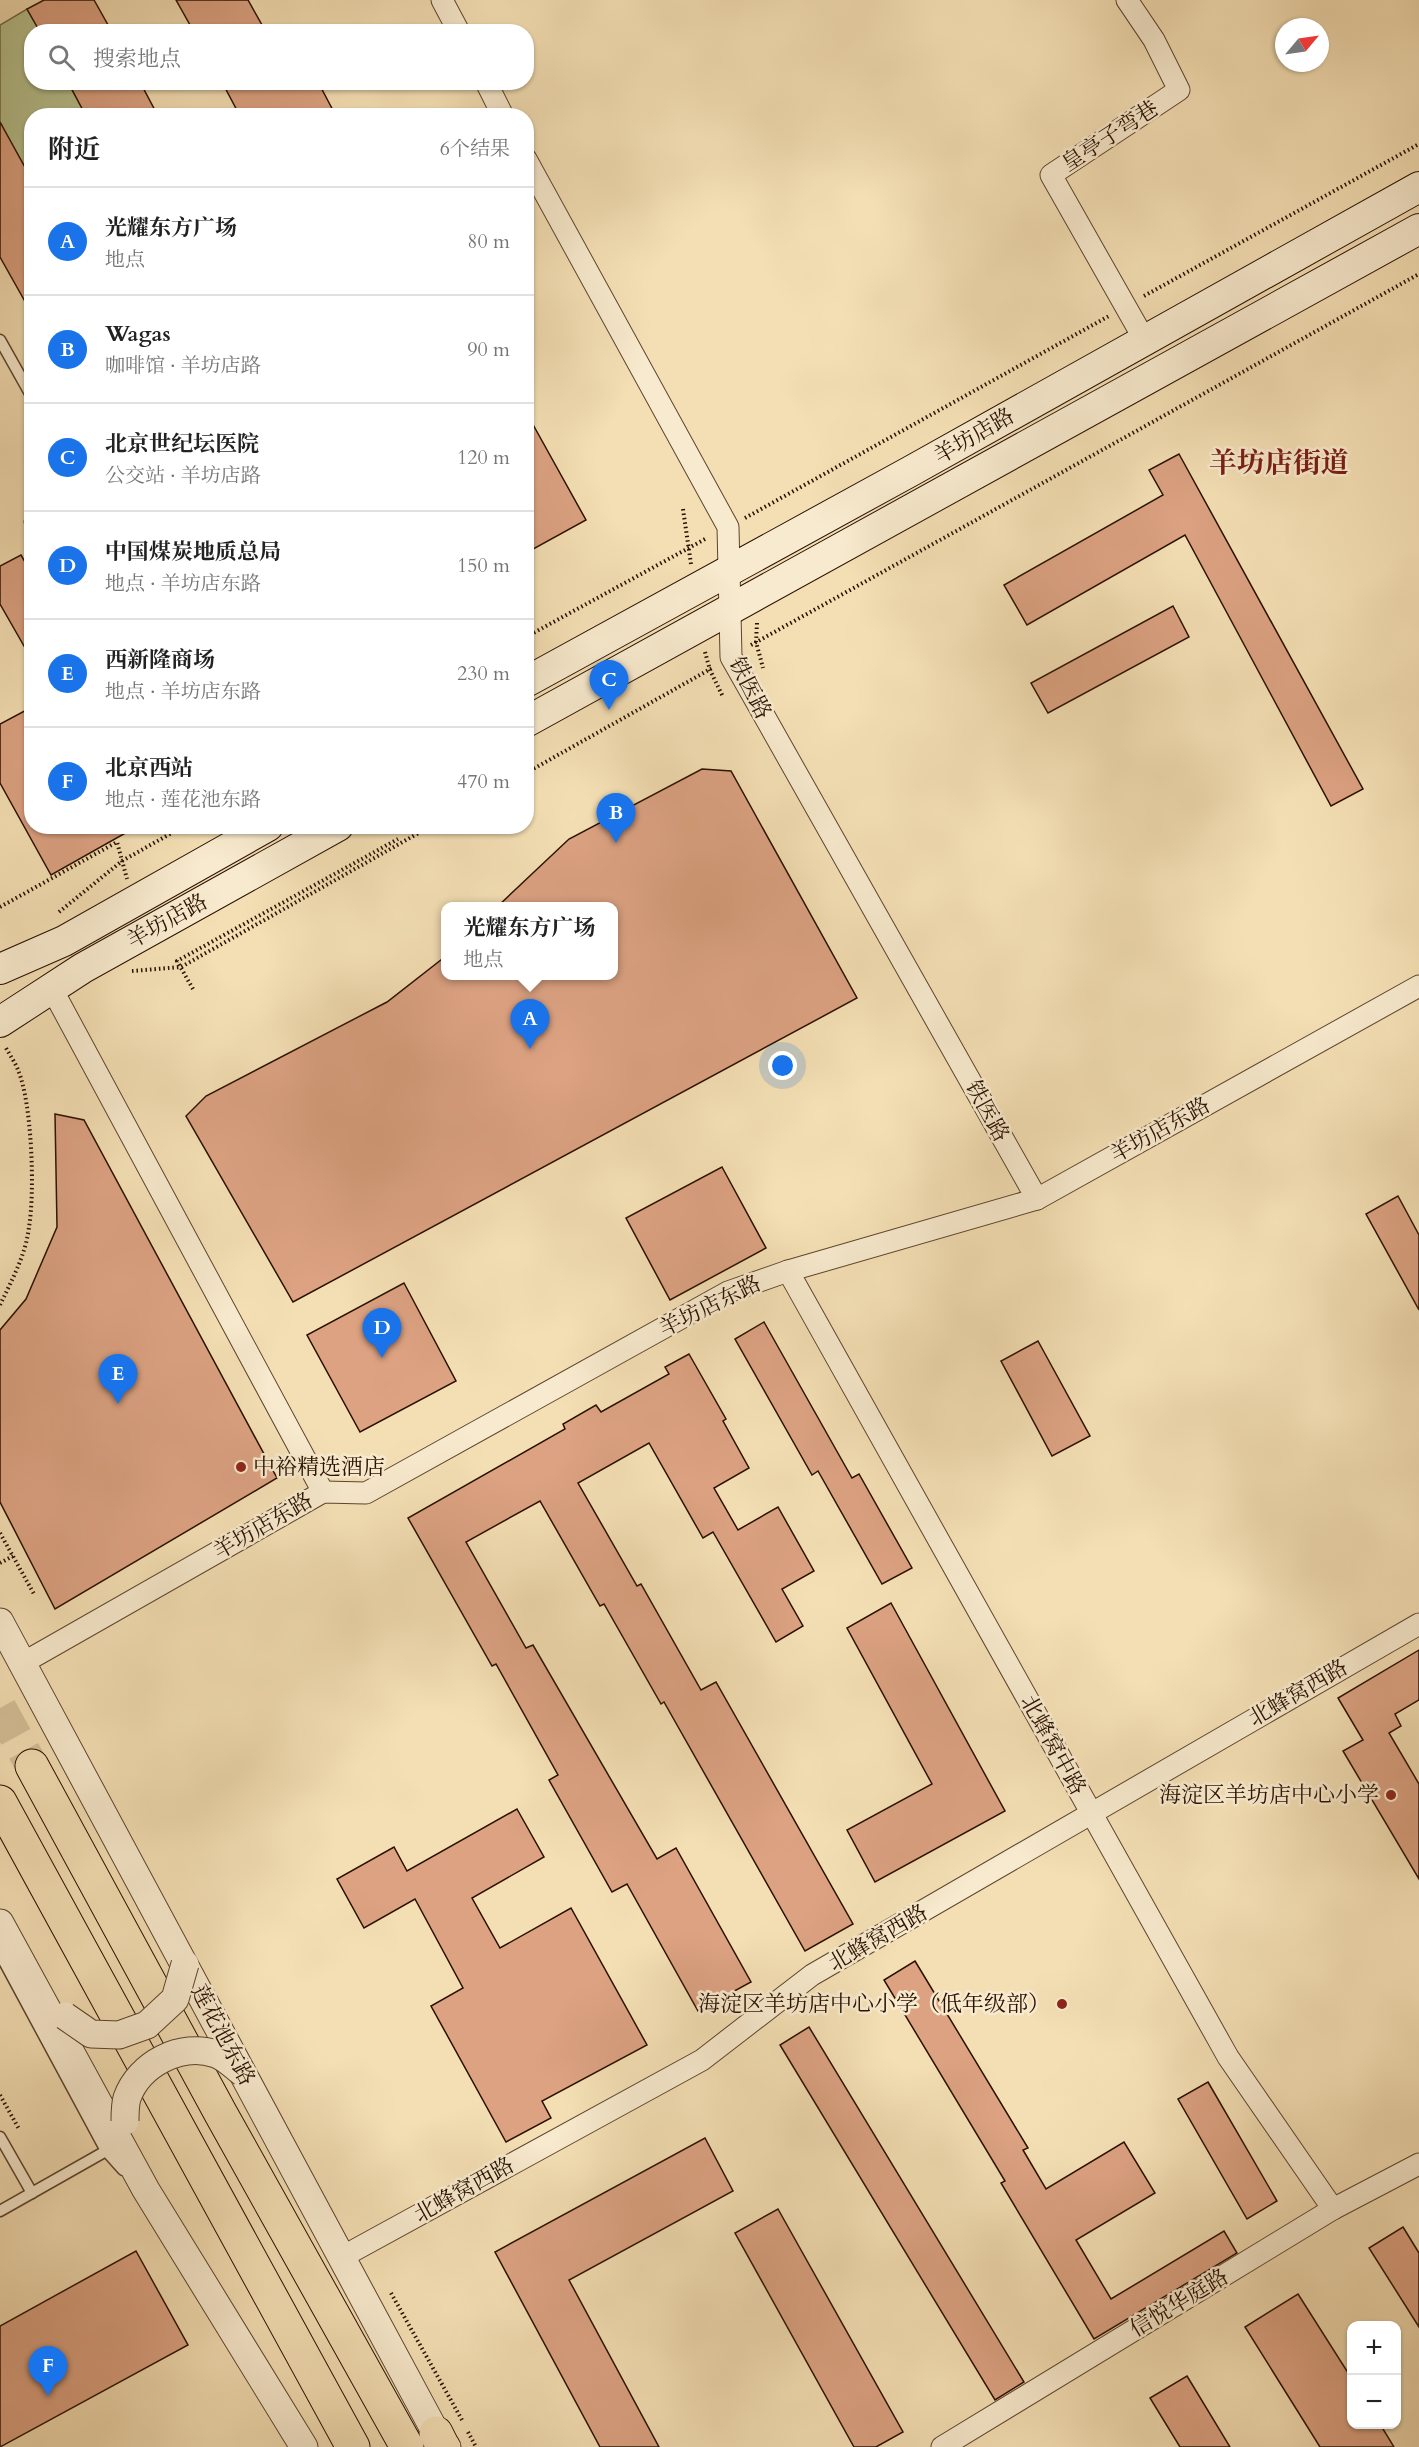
<!DOCTYPE html>
<html lang="zh">
<meta charset="utf-8">
<style>
:root{--surface:#fff;--page:#f6f6f6;--text:#222;--muted:#767676;--line:#e0e0e0;--accent:#1a73e8}
body{margin:0;font-family:Cardo,"Noto Serif SC",serif;background:var(--page);color:var(--text)}
.controls{position:absolute;right:18px;bottom:18px;display:grid;overflow:hidden;border-radius:12px;box-shadow:0 2px 4px #0004}
.controls button{width:54px;height:54px;display:grid;place-items:center;padding:0;border:0;border-bottom:2px solid var(--line);background:var(--surface);color:var(--text);font:30px sans-serif}
.compass{position:absolute;left:1275px;top:18px;width:54px;height:54px;border-radius:50%;background:var(--surface);box-shadow:0 2px 4px #0004;rotate:61deg}
.you{position:absolute;left:783px;top:1066px;width:21px;height:21px;margin:-15px;border:4px solid #fff;border-radius:50%;background:#1a73e8;box-shadow:0 0 0 9px #1a73e833}
.badge{display:grid;place-items:center;width:39px;height:39px;border-radius:50%;background:var(--accent);color:#fff;font-size:20px;font-weight:700}
.pin{position:absolute;translate:-50% -50px;filter:drop-shadow(0 2px 3px #0008)}
.pin::after{content:'';position:absolute;top:32px;width:21px;height:18px;background:inherit;clip-path:polygon(0 0,100% 0,50% 100%)}
.popup{position:absolute;left:441px;top:902px;width:177px;height:78px;box-sizing:border-box;display:grid;place-content:center;border-radius:12px;background:var(--surface);filter:drop-shadow(0 2px 4px #0005);font-size:20px;white-space:nowrap;color:var(--muted)}
.popup b{font-size:22px;color:var(--text)}
.popup::after{content:'';position:absolute;left:50%;top:100%;margin-left:-12px;border:12px solid transparent;border-top-color:var(--surface)}
.list{margin:0;padding:0;list-style:none}
h2{display:flex;justify-content:space-between;align-items:center;height:78px;margin:0;padding:0 24px;font-size:26px}
h2 small{font-size:20px;font-weight:400;color:var(--muted)}
.list li{display:grid;grid-template-columns:39px 1fr auto;gap:18px;align-items:center;box-sizing:border-box;height:108px;padding:0 24px;border-top:2px solid var(--line)}
.list b{display:block;font-size:22px;white-space:nowrap}
.list p{margin:0;font-size:20px;white-space:nowrap;color:var(--muted)}
.list em{font-size:20px;font-style:normal;color:var(--muted)}
.icon{flex:none;width:33px;height:33px;fill:none;stroke:currentColor;stroke-width:2;stroke-linecap:round;stroke-linejoin:round}
.map{position:relative;flex:none;width:1419px;height:2447px;overflow:hidden}
.search{position:absolute;background:var(--surface);box-shadow:0 2px 4px #0004;left:24px;top:24px;width:510px;height:66px;display:flex;align-items:center;gap:15px;box-sizing:border-box;padding:0 21px;border-radius:24px;color:var(--muted);font-size:22px}
.panel{position:absolute;background:var(--surface);box-shadow:0 2px 4px #0004;left:24px;top:108px;width:510px;height:726px;border-radius:24px}
.map>svg:first-child{display:block}
.green{fill:#b7c390;stroke:#706a48;stroke-width:1.5}
.building{fill:#dca282;stroke:#291000;stroke-width:1.5}
.lines{fill:none;stroke-linecap:round;stroke-linejoin:round}
.trunk-tunnel{stroke:#d6c099;stroke-width:33;stroke-dasharray:33 16;stroke-linecap:butt}
.service-casing{stroke:#5c442d;stroke-width:13}
.minor-casing{stroke:#5c442d;stroke-width:23}
.tertiary-casing{stroke:#5c442d;stroke-width:29}
.secondary-casing{stroke:#291000;stroke-width:32}
.trunk-casing{stroke:#291000;stroke-width:35}
.path{stroke:#291000;stroke-width:4;stroke-dasharray:1.5 3;stroke-linecap:butt}
.service{stroke:#f8eace;stroke-width:10}
.minor{stroke:#f8eace;stroke-width:21}
.tertiary{stroke:#f8eace;stroke-width:27}
.secondary{stroke:#f8eace;stroke-width:30}
.trunk{stroke:#f4dfb4;stroke-width:33}
.tertiary-bridge-casing{stroke:#5c442d;stroke-width:29;stroke-linecap:butt}
.tertiary-bridge{stroke:#f8eace;stroke-width:27}
.poi-dot{fill:#8f2418;stroke:#f8eace;stroke-width:2}
.labels{text-anchor:middle;dominant-baseline:central;stroke-width:5;stroke-linejoin:round;paint-order:stroke}
.street-label{font-size:22px;fill:#291000;stroke:#f8eace}
.poi-label{font-size:22px;fill:#291000;stroke:#f8eace;text-anchor:end}
.district-label{font-size:28px;font-weight:bold;fill:#7a1f14;stroke:#f8eace}
</style>
<div class="map">
<svg width="1419" height="2447" viewBox="0 0 1419 2447">
<rect width="100%" height="100%" fill="#f4dfb4"/>
<filter id="stains"><feTurbulence type="fractalNoise" baseFrequency=".00333" numOctaves="4"/><feColorMatrix values="0 0 0 0 .2 0 0 0 0 .09 0 0 0 0 .02 0 0 0 .5 -.17"/></filter>
<radialGradient id="worn" r=".72"><stop offset=".6" stop-color="#630" stop-opacity="0"/><stop offset="1" stop-color="#630" stop-opacity=".3"/></radialGradient>
<!-- green -->
<polygon class="green" points="27,9 40,31 32,32 32,82 68,83 86,115 32,116 31,180 0,122 0,25"/>
<!-- building -->
<g class="building">
<polygon points="44,0 94,0 112,32 40,32 27,9"/>
<polygon points="176,0 248,0 266,32 194,32"/>
<polygon points="68,82 140,82 158,116 86,116"/>
<polygon points="222,82 318,82 336,116 240,116"/>
<polygon points="0,122 32,180 32,314 0,257"/>
<polygon points="526,412 586,520 526,553"/>
<polygon points="1179,454 1363,789 1331,806 1185,535 1027,625 1004,585 1163,495 1149,470"/>
<polygon points="21,555 32,574 32,660 0,604 0,566"/>
<polygon points="1173,606 1189,637 1048,713 1031,683"/>
<polygon points="32,707 32,826 138,826 51,875 0,783 0,724"/>
<polygon points="702,769 731,771 857,998 293,1302 186,1116 206,1096 387,1002 446,956 446,975 614,975 614,906 498,906 569,839"/>
<polygon points="55,1114 84,1120 277,1478 55,1609 0,1502 0,1330 26,1299 57,1227"/>
<polygon points="722,1167 766,1248 670,1300 626,1218"/>
<polygon points="1398,1196 1419,1235 1419,1310 1366,1214"/>
<polygon points="404,1283 456,1381 360,1432 307,1335"/>
<polygon points="764,1322 852,1478 859,1474 912,1568 882,1584 818,1471 812,1475 735,1339"/>
<polygon points="1038,1341 1090,1436 1052,1456 1001,1361"/>
<polygon points="689,1354 726,1419 723,1421 749,1468 714,1488 738,1530 778,1507 814,1571 782,1589 803,1626 776,1642 713,1532 703,1538 649,1443 578,1483 637,1586 641,1584 701,1690 716,1682 853,1924 805,1951 664,1702 661,1704 604,1604 600,1606 540,1501 466,1542 526,1648 533,1645 657,1859 676,1848 751,1982 698,2011 627,1884 612,1892 549,1780 558,1775 496,1664 492,1666 408,1518 565,1429 563,1424 596,1405 601,1412 669,1374 665,1367"/>
<polygon points="891,1603 1005,1811 875,1882 847,1830 932,1784 847,1628"/>
<polygon points="1419,1650 1419,1700 1395,1714 1401,1726 1389,1733 1419,1784 1419,1879 1343,1751 1363,1740 1338,1698"/>
<polygon points="517,1809 544,1857 472,1898 500,1948 571,1908 647,2045 542,2101 551,2118 506,2142 431,2006 463,1988 415,1899 364,1928 337,1879 394,1847 407,1871"/>
<polygon points="915,1961 1028,2148 1023,2150 1046,2189 1124,2142 1155,2193 1076,2240 1111,2299 1224,2231 1237,2253 1094,2339 1001,2183 1005,2181 884,1980"/>
<polygon points="809,2027 1024,2382 995,2400 780,2045"/>
<polygon points="1208,2082 1277,2201 1247,2219 1178,2099"/>
<polygon points="705,2138 733,2191 569,2280 659,2447 600,2447 495,2252"/>
<polygon points="778,2209 903,2432 876,2447 854,2447 735,2233"/>
<polygon points="1403,2227 1419,2253 1419,2327 1369,2248"/>
<polygon points="136,2251 188,2345 0,2447 0,2326"/>
<polygon points="1298,2294 1352,2379 1352,2424 1380,2424 1394,2447 1320,2447 1245,2327"/>
<polygon points="1187,2376 1230,2447 1180,2447 1150,2398"/>
</g>
<g class="lines">
<!-- trunk-tunnel -->
<polyline class="trunk-tunnel" points="0,1708 32,1766"/>
<!-- service casing -->
<g class="service-casing">
<g id="service">
<polyline points="0,340 32,397"/>
<polyline points="30,522 32,522"/>
<polyline points="0,1954 106,2151 123,2170"/>
<polyline points="0,2137 32,2193"/>
<polyline points="0,2211 106,2151 107,2146"/>
</g>
</g>
<!-- minor casing -->
<g class="minor-casing">
<g id="minor">
<polyline points="442,0 459,32"/>
<polyline points="1127,0 1154,40 1179,90 1051,175 1144,339"/>
<polyline points="486,82 503,116"/>
<polyline points="526,159 728,527 731,657 1037,1199"/>
<polyline points="52,989 323,1492"/>
<polyline points="788,1271 1228,2057 1333,2209"/>
<polyline points="21,1664 323,1492 366,1493 728,1292 788,1271 1037,1199 1419,986"/>
<polyline points="342,2257 702,2060 812,1975 1419,1624"/>
<polyline points="942,2447 1333,2209 1419,2164"/>
</g>
</g>
<!-- tertiary casing -->
<g class="tertiary-casing">
<g id="tertiary">
<polyline points="0,1622 436,2433 447,2447"/>
<polyline points="0,1923 146,2190 304,2447"/>
</g>
</g>
<!-- secondary casing -->
<g class="secondary-casing">
<g id="secondary">
<polyline points="526,682 911,471 1419,187"/>
<polyline points="526,722 1419,229"/>
<polyline points="0,969 64,941 268,826"/>
<polyline points="0,1022 83,968 338,826"/>
</g>
</g>
<!-- trunk casing -->
<g class="trunk-casing">
<g id="trunk">
<polyline points="32,1766 221,2114 407,2447"/>
<polyline points="0,1802 353,2447"/>
<polyline points="436,2433 443,2447"/>
</g>
</g>
<!-- path -->
<g class="path">
<polyline points="1144,296 1419,144"/>
<polyline points="683,509 691,564"/>
<polyline points="745,518 1109,316"/>
<polyline points="757,623 756,642 763,668"/>
<polyline points="526,637 707,538"/>
<polyline points="751,645 1419,274"/>
<polyline points="705,652 710,670 723,697"/>
<polyline points="526,773 714,667"/>
<polyline points="0,907 117,842 127,879"/>
<polyline points="59,912 122,861 184,826"/>
<polyline points="132,971 181,967 431,826"/>
<polyline points="193,989 177,961 398,839"/>
<path d="M0,1305C12,1280 26,1254 29,1227C35,1191 32,1103 18,1070C15,1062 9,1054 5,1046"/>
<polyline points="0,1533 34,1594"/>
<polyline points="0,1563 13,1556"/>
<polyline points="0,2095 19,2129"/>
<polyline points="391,2293 462,2420"/>
<polyline points="468,2432 476,2447"/>
</g>
<!-- service -->
<use href="#service" class="service"/>
<!-- minor -->
<use href="#minor" class="minor"/>
<!-- tertiary -->
<use href="#tertiary" class="tertiary"/>
<!-- secondary -->
<use href="#secondary" class="secondary"/>
<!-- trunk -->
<use href="#trunk" class="trunk"/>
<!-- tertiary-bridge casing -->
<g class="tertiary-bridge-casing">
<g id="tertiary-bridge">
<polyline points="65,2016 91,2034 119,2035 147,2025 175,1999 185,1964"/>
<path d="M125,2121C125,2114 125,2105 127,2098C139,2064 181,2042 216,2054C225,2057 235,2067 243,2073"/>
</g>
</g>
<!-- tertiary-bridge -->
<use href="#tertiary-bridge" class="tertiary-bridge"/>
</g>
<!-- markers -->
<g class="poi-dot">
<circle cx="241" cy="1467" r="6"/>
<circle cx="1391" cy="1795" r="6"/>
<circle cx="1062" cy="2004" r="6"/>
</g>
<g class="labels">
<!-- street labels -->
<g class="street-label">
<text transform="translate(1110 136) rotate(-33)">皇亭子弯巷</text>
<text transform="translate(974 436) rotate(-30)">羊坊店路</text>
<text transform="translate(750 688) rotate(63)">铁医路</text>
<text transform="translate(167 921) rotate(-29)">羊坊店路</text>
<text transform="translate(987 1111) rotate(61)">铁医路</text>
<text transform="translate(1160 1130) rotate(-29)">羊坊店东路</text>
<text transform="translate(710 1306) rotate(-26)">羊坊店东路</text>
<text transform="translate(263 1526) rotate(-30)">羊坊店东路</text>
<text transform="translate(1298 1693) rotate(-30)">北蜂窝西路</text>
<text transform="translate(1053 1745) rotate(61)">北蜂窝中路</text>
<text transform="translate(878 1938) rotate(-30)">北蜂窝西路</text>
<text transform="translate(223 2035) rotate(62)">莲花池东路</text>
<text transform="translate(464 2190) rotate(-29)">北蜂窝西路</text>
<text transform="translate(1179 2303) rotate(-31)">信悦华庭路</text>
</g>
<!-- poi labels -->
<g class="poi-label">
<text x="253" y="1467" text-anchor="start">中裕精选酒店</text>
<text x="1379" y="1795">海淀区羊坊店中心小学</text>
<text x="1050" y="2004">海淀区羊坊店中心小学（低年级部）</text>
</g>
<!-- district labels -->
<g class="district-label">
<text x="1279" y="463">羊坊店街道</text>
</g>
</g>
<rect width="100%" height="100%" filter="url(#stains)"/>
<rect width="100%" height="100%" fill="url(#worn)"/>
</svg>
<div class="controls">
<button>+</button>
<button>−</button>
</div>
<svg class="compass" viewBox="-18 -18 36 36"><path d="M0-13l5 13h-10z" fill="#e53935"/><path d="M0 13l5-13h-10z" fill="#767676"/></svg>
<div class="you"></div>
<div class="pin badge" style="left:530px;top:1049px">A</div>
<div class="popup"><b>光耀东方广场</b>地点</div>
<div class="pin badge" style="left:616px;top:843px">B</div>
<div class="pin badge" style="left:609px;top:710px">C</div>
<div class="pin badge" style="left:382px;top:1358px">D</div>
<div class="pin badge" style="left:118px;top:1404px">E</div>
<div class="pin badge" style="left:48px;top:2396px">F</div>
<div class="search"><svg class="icon" aria-label="search" viewBox="0 0 24 24"><circle cx="10" cy="10" r="6"/><path d="M15 15l6 6"/></svg>搜索地点</div>
<section class="panel">
<h2>附近<small>6个结果</small></h2>
<ul class="list">
<li><span class="badge">A</span><div><b>光耀东方广场</b><p>地点</p></div><em>80 m</em></li>
<li><span class="badge">B</span><div><b>Wagas</b><p>咖啡馆 · 羊坊店路</p></div><em>90 m</em></li>
<li><span class="badge">C</span><div><b>北京世纪坛医院</b><p>公交站 · 羊坊店路</p></div><em>120 m</em></li>
<li><span class="badge">D</span><div><b>中国煤炭地质总局</b><p>地点 · 羊坊店东路</p></div><em>150 m</em></li>
<li><span class="badge">E</span><div><b>西新隆商场</b><p>地点 · 羊坊店东路</p></div><em>230 m</em></li>
<li><span class="badge">F</span><div><b>北京西站</b><p>地点 · 莲花池东路</p></div><em>470 m</em></li>
</ul>
</section>
</div>
